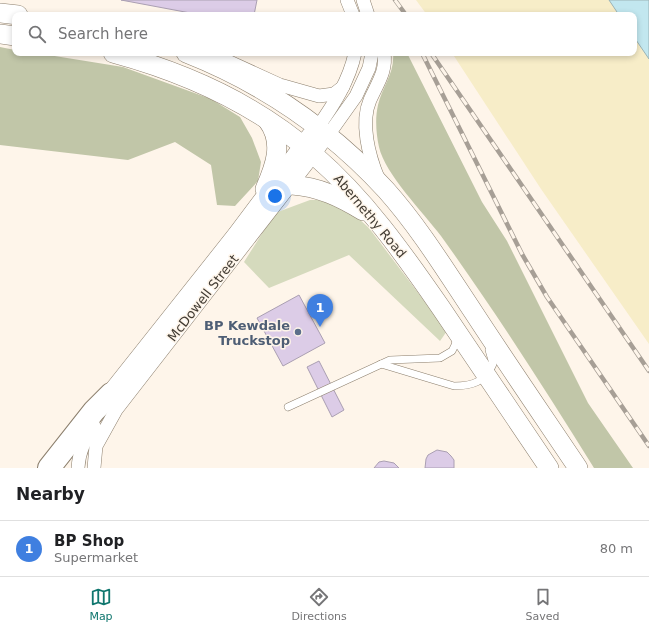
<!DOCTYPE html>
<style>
:root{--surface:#fff;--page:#f6f6f6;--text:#202124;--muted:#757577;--line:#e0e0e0;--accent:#0f766e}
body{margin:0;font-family:"DejaVu Sans",sans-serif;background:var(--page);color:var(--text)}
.you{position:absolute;left:275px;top:196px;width:14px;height:14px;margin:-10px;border:3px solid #fff;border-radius:50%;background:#1a73e8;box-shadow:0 0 0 6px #1a73e833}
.badge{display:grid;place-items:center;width:26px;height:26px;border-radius:50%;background:var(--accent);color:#fff;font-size:13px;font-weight:700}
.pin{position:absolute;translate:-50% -33px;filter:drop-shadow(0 1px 2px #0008)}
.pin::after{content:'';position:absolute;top:21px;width:14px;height:12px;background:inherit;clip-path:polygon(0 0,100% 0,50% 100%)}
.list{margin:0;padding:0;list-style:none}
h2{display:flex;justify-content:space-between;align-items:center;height:52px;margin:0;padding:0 16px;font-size:17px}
h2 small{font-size:13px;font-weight:400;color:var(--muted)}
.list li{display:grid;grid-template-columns:26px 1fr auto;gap:12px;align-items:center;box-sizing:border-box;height:56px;padding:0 16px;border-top:1px solid var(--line)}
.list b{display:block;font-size:15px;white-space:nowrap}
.list p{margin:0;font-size:13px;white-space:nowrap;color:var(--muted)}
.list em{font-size:13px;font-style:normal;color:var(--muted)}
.icon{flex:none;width:22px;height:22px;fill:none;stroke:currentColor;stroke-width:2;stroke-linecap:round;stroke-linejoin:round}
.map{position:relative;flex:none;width:649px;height:468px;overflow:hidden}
.search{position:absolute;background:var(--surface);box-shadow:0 2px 6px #0003;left:12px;right:12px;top:12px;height:44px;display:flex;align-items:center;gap:10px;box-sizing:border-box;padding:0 14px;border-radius:8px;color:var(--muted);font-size:15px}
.sheet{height:108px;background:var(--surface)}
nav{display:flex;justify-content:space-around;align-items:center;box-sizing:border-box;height:56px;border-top:1px solid var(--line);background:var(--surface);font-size:11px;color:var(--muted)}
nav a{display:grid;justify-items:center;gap:2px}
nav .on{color:var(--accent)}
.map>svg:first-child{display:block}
.green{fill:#d5dabd}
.forest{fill:#c1c6a8}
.sand{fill:#f7edc8}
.water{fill:#c2e7ef;stroke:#9bb3b6}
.building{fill:#dccce7;stroke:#aa9fb2}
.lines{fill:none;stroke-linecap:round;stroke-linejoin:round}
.service-casing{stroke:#8c7f6d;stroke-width:8}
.minor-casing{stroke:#8c7f6d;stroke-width:14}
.secondary-casing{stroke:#8c7f6d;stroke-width:20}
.motorway-casing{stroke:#8c7f6d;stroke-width:24}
.service{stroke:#fff;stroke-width:7}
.minor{stroke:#fff;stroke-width:13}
.secondary{stroke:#fff;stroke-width:19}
.motorway{stroke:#fff;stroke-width:22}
.rail-casing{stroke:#a79f96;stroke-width:4.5}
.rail{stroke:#fef5ea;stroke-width:3;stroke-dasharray:9;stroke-linecap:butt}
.service-dot{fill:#5c6f8a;stroke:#fef5ea;stroke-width:1.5}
.labels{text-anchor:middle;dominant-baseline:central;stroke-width:3;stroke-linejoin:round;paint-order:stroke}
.street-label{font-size:13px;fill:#403a32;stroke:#fef5ea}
.service-label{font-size:13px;font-weight:bold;fill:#4e5e75;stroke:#fef5ea;text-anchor:end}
</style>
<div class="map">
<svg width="649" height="468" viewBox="0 0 649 468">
<rect width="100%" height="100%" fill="#fef5ea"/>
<!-- green -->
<polygon class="green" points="310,200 323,200 347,208 369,228 447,331 440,341 349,255 269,288 244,262 275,213"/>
<!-- forest -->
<g class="forest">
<polygon points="0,47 15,50 15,53 36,53 123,67 211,99 240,117 252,138 261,162 258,181 235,206 217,205 211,165 175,142 128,160 0,145"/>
<path d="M393,53H407L408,55L482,202L507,241L588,403L633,468H594C545,389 495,311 441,236C423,212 385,174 379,147C376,133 375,118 378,105C382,87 395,73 393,53Z"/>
</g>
<!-- sand -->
<polygon class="sand" points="416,0 649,0 649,344 541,189 452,53 634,53 634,15 427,15"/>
<!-- water -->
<polygon class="water" points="609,0 649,0 649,59 634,37 634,15 619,15"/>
<!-- building -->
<g class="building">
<polygon points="121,0 257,0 254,15 201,15"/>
<polygon points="299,295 325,343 283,366 257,318"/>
<polygon points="319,361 344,410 332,417 307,367"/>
<polygon points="437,450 447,452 451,456 454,460 454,468 425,468 426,459 428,455"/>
<polygon points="384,461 394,463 399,468 374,468 379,462"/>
</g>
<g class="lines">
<!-- service casing -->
<g class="service-casing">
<g id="service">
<path d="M381,364L454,386C471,386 486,382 493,364L489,350"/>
<polyline points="288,407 390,360 440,358 452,351 455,345 457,337"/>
</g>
</g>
<!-- minor casing -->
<g class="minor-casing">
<g id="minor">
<polyline points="347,0 353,15"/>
<polyline points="363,0 368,15"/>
<polyline points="210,53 280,85 319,96 334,94 343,87"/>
<path d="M318,127C334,104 349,81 355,53"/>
<path d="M378,178C369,156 360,123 370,100C377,84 387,71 384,53"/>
<path d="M78,468C79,451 85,440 94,426"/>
<polyline points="94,468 96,446 116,410 314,155 356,96 369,68 372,53"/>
</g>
</g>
<!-- secondary casing -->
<g class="secondary-casing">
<g id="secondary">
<polyline points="0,13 18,15"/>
<polyline points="0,34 15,36"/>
<path d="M113,53C187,73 256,104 314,155C365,199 403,253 441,308C477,361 513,415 549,468"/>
<path d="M186,53C262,83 330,129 386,190C419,227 446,271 474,313C508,365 543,416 578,468"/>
<path d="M292,185C319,187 340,197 363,211"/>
<path d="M265,189C275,166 284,143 268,121"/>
<polyline points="111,394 237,235 311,136"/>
</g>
</g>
<!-- motorway casing -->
<g class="motorway-casing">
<polyline id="motorway" points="49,468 94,411 111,394"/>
</g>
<!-- service -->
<use href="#service" class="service"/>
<!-- minor -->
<use href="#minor" class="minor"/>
<!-- secondary -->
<use href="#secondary" class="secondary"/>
<!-- motorway -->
<use href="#motorway" class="motorway"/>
<!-- rail casing -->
<g class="rail-casing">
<g id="rail">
<polyline points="395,0 406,15"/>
<polyline points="422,53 522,254 547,297 649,446"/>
<polyline points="431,53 649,371"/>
</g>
</g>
<!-- rail -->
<use href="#rail" class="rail"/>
</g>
<!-- markers -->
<circle class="service-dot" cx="298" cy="332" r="4"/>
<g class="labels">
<!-- street labels -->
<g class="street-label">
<text transform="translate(370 216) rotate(50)">Abernethy Road</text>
<text transform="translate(203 298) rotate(-52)">McDowell Street</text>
</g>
<!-- service labels -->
<g class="service-label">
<text x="290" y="325">BP Kewdale<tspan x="290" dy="15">Truckstop</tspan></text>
</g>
</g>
</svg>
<div class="you"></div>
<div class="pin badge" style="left:320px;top:327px;background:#3f7fe0">1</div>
<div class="search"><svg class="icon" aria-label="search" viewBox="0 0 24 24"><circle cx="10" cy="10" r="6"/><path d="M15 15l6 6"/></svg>Search here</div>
</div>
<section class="sheet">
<h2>Nearby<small></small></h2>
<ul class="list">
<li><span class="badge" style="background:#3f7fe0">1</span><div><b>BP Shop</b><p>Supermarket</p></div><em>80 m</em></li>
</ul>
</section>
<nav>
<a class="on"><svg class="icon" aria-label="map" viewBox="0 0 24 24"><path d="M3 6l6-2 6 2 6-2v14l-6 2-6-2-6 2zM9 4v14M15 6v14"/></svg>Map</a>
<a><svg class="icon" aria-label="directions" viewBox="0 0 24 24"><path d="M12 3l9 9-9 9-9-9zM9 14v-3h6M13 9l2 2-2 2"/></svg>Directions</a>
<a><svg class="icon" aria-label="saved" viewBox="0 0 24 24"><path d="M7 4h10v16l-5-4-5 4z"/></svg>Saved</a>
</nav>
